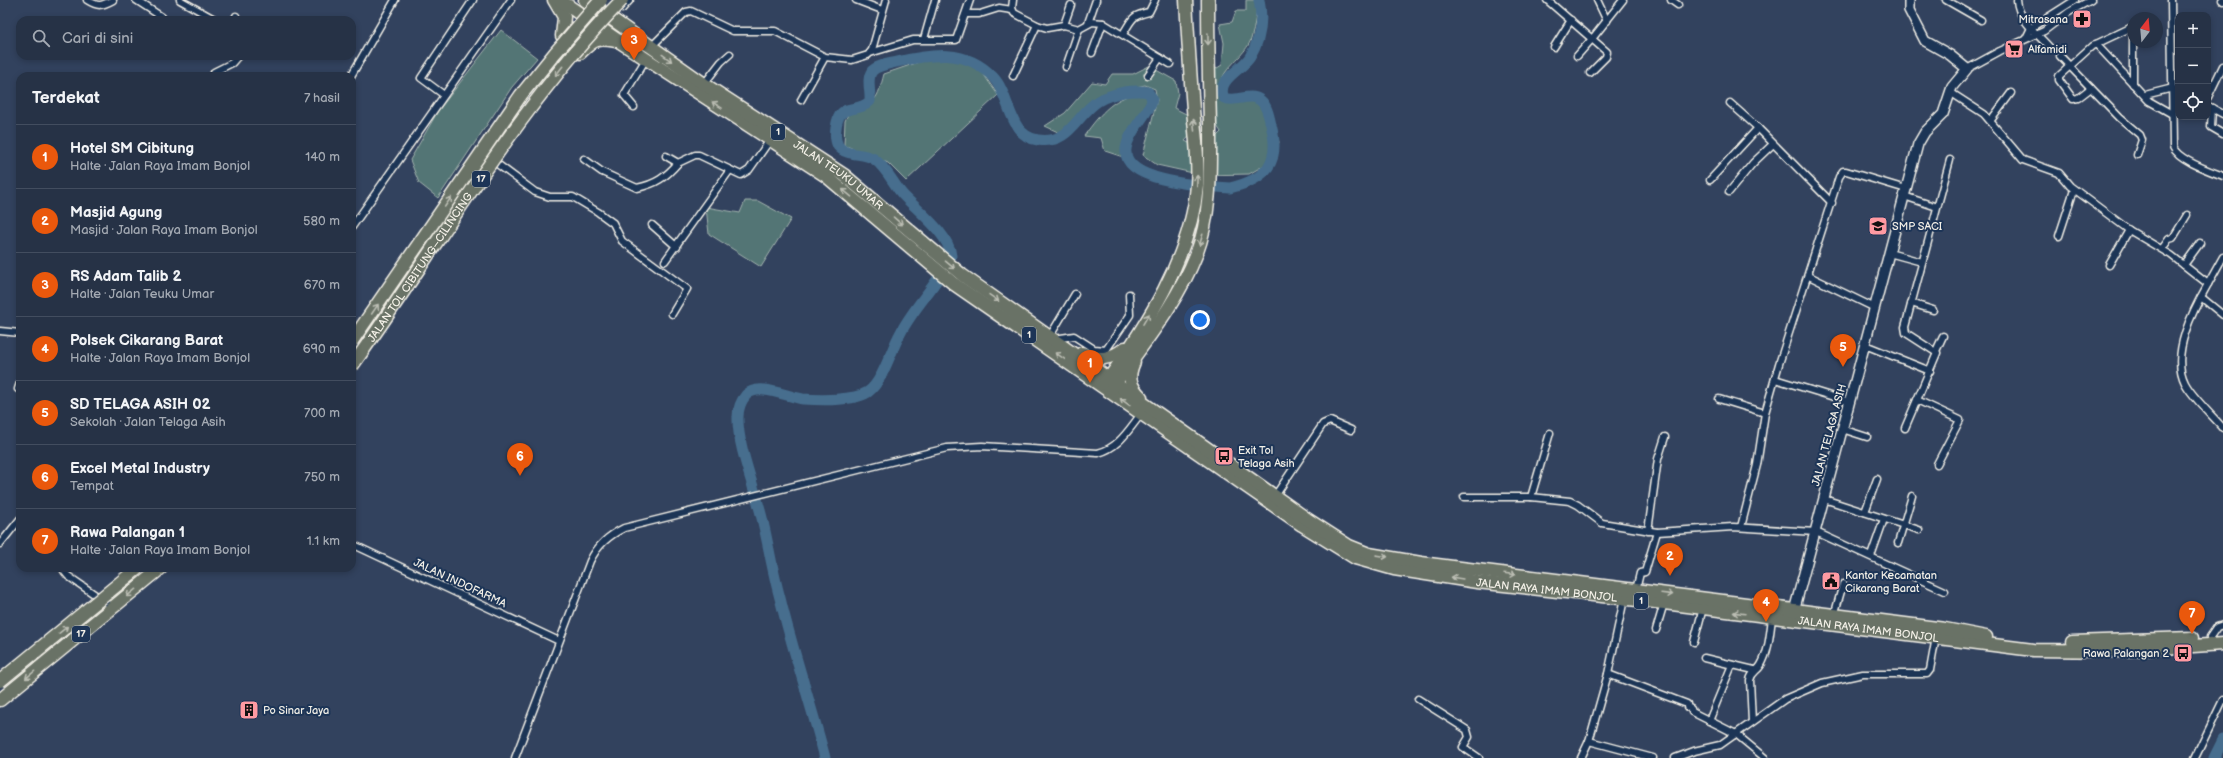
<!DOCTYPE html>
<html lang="id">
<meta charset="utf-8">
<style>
:root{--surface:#263246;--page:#2e3a4d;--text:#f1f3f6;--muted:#a4aab3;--line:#424d5f;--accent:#ea580c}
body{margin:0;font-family:"Balsamiq Sans",sans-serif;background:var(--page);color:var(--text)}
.controls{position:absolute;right:12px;top:12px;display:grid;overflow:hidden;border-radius:8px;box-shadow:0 2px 6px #0003}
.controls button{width:36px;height:36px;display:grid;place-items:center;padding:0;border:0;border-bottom:1px solid var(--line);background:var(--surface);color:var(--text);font:20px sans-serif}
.compass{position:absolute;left:2127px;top:12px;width:36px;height:36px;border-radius:50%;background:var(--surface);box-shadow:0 2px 6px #0003;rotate:16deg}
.you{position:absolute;left:1200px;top:320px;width:14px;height:14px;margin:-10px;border:3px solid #fff;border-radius:50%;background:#1a73e8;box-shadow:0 0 0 6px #1a73e833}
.badge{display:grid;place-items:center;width:26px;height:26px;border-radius:50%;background:var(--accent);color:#fff;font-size:13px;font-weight:700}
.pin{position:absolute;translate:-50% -33px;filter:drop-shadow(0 1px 2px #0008)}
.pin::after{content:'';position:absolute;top:21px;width:14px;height:12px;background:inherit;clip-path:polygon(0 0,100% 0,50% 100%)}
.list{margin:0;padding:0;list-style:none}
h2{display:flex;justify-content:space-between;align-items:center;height:52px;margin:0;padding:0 16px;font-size:17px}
h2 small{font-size:13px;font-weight:400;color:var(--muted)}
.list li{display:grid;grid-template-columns:26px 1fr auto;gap:12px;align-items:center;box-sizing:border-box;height:64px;padding:0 16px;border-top:1px solid var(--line)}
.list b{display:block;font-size:15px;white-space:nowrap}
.list p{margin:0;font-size:13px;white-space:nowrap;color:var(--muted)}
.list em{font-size:13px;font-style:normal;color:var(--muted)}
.icon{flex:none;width:22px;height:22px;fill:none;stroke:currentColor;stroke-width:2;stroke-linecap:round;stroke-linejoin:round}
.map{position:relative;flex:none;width:2223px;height:758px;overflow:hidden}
.search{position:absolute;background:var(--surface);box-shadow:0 2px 6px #0003;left:16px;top:16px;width:340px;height:44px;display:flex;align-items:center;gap:10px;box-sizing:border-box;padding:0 14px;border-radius:12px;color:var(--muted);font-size:15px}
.panel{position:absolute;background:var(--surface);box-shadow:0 2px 6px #0003;left:16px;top:72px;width:340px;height:500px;border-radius:12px}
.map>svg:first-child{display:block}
.green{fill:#527575;stroke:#a3b3ae}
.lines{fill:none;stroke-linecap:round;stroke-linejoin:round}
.river{stroke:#466e8e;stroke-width:11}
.street-casing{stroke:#f4f1e8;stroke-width:9}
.secondary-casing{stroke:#f4f1e8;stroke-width:12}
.highway-casing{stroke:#f4f1e8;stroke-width:15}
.street{stroke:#1d3557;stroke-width:6}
.secondary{stroke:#1d3557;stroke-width:9}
.highway{stroke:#697266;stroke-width:12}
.highway-bridge-casing{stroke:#f4f1e8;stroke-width:15;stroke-linecap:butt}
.highway-bridge{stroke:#697266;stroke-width:12}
.oneway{stroke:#bcbeb4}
.labels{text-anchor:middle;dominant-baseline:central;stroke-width:4;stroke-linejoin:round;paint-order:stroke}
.shield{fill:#1d3557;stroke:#b4b9bc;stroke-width:1}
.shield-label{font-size:10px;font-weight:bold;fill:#f4f1e8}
.poi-label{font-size:11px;fill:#f4f1e8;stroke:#1d3557;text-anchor:start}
.street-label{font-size:11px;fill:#f4f1e8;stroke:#1d3557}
</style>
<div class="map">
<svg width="2223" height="758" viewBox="0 0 2223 758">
<rect width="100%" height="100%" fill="#32425e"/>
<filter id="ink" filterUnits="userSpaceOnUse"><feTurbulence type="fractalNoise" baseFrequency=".025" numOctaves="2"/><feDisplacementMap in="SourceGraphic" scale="8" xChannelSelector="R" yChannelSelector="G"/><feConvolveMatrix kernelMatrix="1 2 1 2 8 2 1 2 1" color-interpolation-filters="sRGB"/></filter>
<g filter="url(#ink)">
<!-- green -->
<g class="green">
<path d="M1246,0H1258C1256,13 1255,27 1251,39C1244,62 1198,80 1235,103L1257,100L1269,109L1279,142L1276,153L1270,162L1249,174L1202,175L1157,165L1143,155L1157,100L1155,89L1145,85L1112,92L1071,130L1060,133L1045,126L1065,113L1092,82L1105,84L1112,74H1133L1149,66L1176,81L1178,93L1174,108L1198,120L1194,131L1185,141L1203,150L1221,132L1203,104L1204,76L1222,65L1224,43L1220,24L1232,22L1236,11H1246Z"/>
<polygon points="501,30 537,58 512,87 438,198 419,183 410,160 438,111"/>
<path d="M956,59L979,68L998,95L906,181L888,163L844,145L845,121L850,110C877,103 877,100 884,74L925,60Z"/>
<path d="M1145,93L1151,101L1145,114L1130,136L1123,157L1105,151L1101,138L1084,136C1100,114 1115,94 1145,93Z"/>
<polygon points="745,201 758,201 791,219 761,267 709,234 706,207 740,213"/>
</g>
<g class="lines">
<!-- river -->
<g class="river">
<path d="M825,758C811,704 793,652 780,598C772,570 768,541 761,514C754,486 737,444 738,417C738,410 741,401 746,395C759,382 787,397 803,399C819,400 854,401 868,392C883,381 891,350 900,334C914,306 938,285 951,256C950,235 917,210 903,195C893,184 887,168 874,159C863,152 847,157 838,146C835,140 835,134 836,128C839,100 857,115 870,101C871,92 866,79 872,71C878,65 889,64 897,62C931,54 966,48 993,77C1011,96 1008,136 1038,140C1070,145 1076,115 1098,101C1106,96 1115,94 1124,92C1132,91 1140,90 1148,92L1152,98L1151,104C1144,118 1128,133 1126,149C1122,183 1207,186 1230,188C1267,179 1281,162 1271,125C1269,116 1267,105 1260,100C1249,92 1236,103 1224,98C1215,80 1242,70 1250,57C1261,39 1263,20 1259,0"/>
<polyline points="2214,758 2223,740"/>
</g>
<!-- street casing -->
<g class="street-casing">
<g id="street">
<path d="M87,0C98,7 102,6 113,0"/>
<polyline points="136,0 162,17"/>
<polyline points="180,0 216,20"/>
<polyline points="856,0 882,10"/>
<polyline points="1013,0 1012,8 1014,13 1037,25 1047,28 1064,25 1079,29 1092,22 1103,23 1170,64"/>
<polyline points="1547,0 1592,39 1623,0"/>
<polyline points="1597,0 1607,21"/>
<polyline points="1671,0 1678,5"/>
<polyline points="1946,0 1981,20"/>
<path d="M2017,0C2018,20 2038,34 2050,48"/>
<path d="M2171,0L2173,147C2178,160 2210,171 2223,176"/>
<polyline points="2222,0 2223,1"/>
<polyline points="622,9 630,0"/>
<polyline points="983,13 999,8 1012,10"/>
<polyline points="966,14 979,14"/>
<polyline points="234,20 236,16"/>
<polyline points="1088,23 1096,0"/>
<polyline points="1064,25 1071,5"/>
<path d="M1123,34C1133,18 1131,16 1149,12L1155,0"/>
<polyline points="2026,38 2031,28 2075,0"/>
<polyline points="924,39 935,0"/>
<polyline points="2096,44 2149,101 2172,114"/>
<polyline points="651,47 686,12 691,11 733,31 775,31 825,57 852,60 868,55 872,50 886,0"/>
<polyline points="1554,47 1571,20"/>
<polyline points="870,53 913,40 956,40 970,0"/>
<polyline points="1092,53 1103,23"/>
<polyline points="1577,56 1592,39 1607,52 1606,57 1590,73"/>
<polyline points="2060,56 2120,118 2140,135 2142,140 2137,155"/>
<polyline points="1066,67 1079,29"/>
<polyline points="1967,69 2000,51 2044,31 2069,12 2091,0"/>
<polyline points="1148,75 1160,58"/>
<polyline points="214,76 214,72 232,63 238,56"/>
<polyline points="351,76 395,0"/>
<polyline points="1013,76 1037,25"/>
<polyline points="704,84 721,62 730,54"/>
<polyline points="2091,88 2078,98 2073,99 2059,80 2059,76 2092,46 2130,28 2133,30 2133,84"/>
<path d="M1950,92L1984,114L2023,160L2059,173L2070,186L2129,230L2171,255L2208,284C2193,310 2170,354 2185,383C2192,397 2213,416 2223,428"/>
<polyline points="444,95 421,78 473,0"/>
<polyline points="2145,95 2173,88 2178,91"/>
<polyline points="2208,97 2223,66"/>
<polyline points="801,100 825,57"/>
<polyline points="1730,103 1758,128 1832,203"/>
<polyline points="2208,106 2223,114"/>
<polyline points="634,107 624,95 646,59"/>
<polyline points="2212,108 2211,127 2223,134"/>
<polyline points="1991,120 2011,93"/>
<polyline points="666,156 678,163 695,155 699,155 741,175 749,170 770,140"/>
<path d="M584,159L602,172L637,188C656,184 666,177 678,163"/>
<polyline points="492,160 535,192 550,197 573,197 598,212 613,223 622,241 687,289 672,314"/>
<polyline points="1710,180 1758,128"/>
<polyline points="1729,192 1753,163 1773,144"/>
<polyline points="1904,196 1937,207"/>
<polyline points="652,225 677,247"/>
<polyline points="352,227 511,0"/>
<polyline points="2059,236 2074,190"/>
<polyline points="2162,249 2169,239 2173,238 2187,215"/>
<polyline points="1889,253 1922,262"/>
<polyline points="665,261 730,170"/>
<polyline points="2109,265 2129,230"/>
<polyline points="2184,265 2200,243"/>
<polyline points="1809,276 1875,308"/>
<polyline points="2208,284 2223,257"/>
<polyline points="2201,297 2223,315"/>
<polyline points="1911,303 1933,310"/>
<polyline points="0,331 20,333"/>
<polyline points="1050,336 1075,294"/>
<polyline points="1054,339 1074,336 1094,349 1106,350 1130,315 1129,294"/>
<polyline points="1865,345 1930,371"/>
<polyline points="1936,351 1943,336"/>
<polyline points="1775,379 1850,402"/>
<polyline points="20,383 18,389 20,390"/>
<polyline points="1719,399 1765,413"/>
<polyline points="1917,400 1960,420 1937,464"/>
<polyline points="1905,428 1937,353 1906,333 1905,327 1950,160"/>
<polyline points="1842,429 1867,437"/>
<polyline points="1275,496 1323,424 1330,421 1351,430"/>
<polyline points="1464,497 1531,497 1570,501 1578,505 1602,523 1657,532 1733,527 1816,532 1945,591"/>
<polyline points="1531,497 1550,433"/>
<polyline points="1824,499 1919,530"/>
<polyline points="1865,512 1877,479"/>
<polyline points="1741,527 1757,465 1765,413 1779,364 1839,177 1843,171 1846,171 1906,189"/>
<polyline points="1648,531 1658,459 1665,437"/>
<polyline points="1898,543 1912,496"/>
<polyline points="0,544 20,519"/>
<polyline points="352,544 559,641"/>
<polyline points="1871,556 1884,519"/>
<polyline points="65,568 64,571 68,576 110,605"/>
<polyline points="1636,590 1640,573 1645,572 1657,532"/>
<polyline points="1834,616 1843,584"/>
<polyline points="1656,630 1664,603"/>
<polyline points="2210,637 2217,627 2223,625"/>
<polyline points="1694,642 1703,608"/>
<polyline points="1704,658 1754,670"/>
<polyline points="1608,674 1687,704 1687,707 1691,709 1692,712 1736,734 1765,758"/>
<polyline points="1418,699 1467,730 1469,737 1463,747 1479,758"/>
<polyline points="1709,721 1732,665"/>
<path d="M1752,722L1750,680C1752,671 1757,672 1761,665C1769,651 1770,633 1772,618"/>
<polyline points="1589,741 1653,758"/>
<path d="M515,758L590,561C598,545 608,536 624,528L947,448L982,446L1098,453C1119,448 1129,429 1142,413"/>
<polyline points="1581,758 1589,741 1608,674 1624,599"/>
<polyline points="1675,758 1694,751 1720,745 1785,699 1822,683 1863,674 1927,674 1930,670 1936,637"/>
<polyline points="2195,758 2223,700"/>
</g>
</g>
<!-- secondary casing -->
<g class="secondary-casing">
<polyline id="secondary" points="1794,611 1918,144 1925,132 1943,114 1952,87 1967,69 1950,55 1925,41 1909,10 1909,0"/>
</g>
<!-- highway casing -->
<g class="highway-casing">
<g id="highway">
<polyline points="554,0 564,17 562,36"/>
<path id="s1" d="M560,0L620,42L826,176L954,284L1302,525L1355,558L1394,569L1477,582L1664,603L2033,650L2118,651L2223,644"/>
<path id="s2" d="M585,0L704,84L844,175L962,275L1307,519L1349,546L1369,554L1421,563L1945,629L1986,637"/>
<path d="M580,53C595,38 597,38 616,41"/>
<path d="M1082,353C1099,361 1110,360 1125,348"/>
<path d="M1134,362C1127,377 1130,386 1141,397"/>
<path d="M1105,384C1146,326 1191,257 1197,185C1199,160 1195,134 1193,109C1190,73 1188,36 1186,0"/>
<path d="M1112,388C1141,346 1177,304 1196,255C1212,213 1210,169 1210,124C1209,83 1208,41 1208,0"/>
<polyline points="2072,642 2192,638"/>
<polyline points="0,700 161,568"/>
</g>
</g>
<!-- street -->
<use href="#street" class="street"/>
<!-- secondary -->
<use href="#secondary" class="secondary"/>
<!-- highway -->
<use href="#highway" class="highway"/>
<!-- highway-bridge casing -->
<g class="highway-bridge-casing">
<g id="highway-bridge">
<polyline points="352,341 521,95 555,53 601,0"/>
<path id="s3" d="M352,366C440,243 516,109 622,0"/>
<polyline points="0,681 138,568"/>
</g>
</g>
<!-- highway-bridge -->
<use href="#highway-bridge" class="highway-bridge"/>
</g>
<!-- one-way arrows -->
<defs><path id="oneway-shaft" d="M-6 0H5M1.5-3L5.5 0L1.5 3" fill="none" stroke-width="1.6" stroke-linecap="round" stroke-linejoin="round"/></defs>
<g class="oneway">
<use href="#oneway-shaft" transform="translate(1208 39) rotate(89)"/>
<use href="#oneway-shaft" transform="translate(667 58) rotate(36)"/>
<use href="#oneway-shaft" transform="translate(559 71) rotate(128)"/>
<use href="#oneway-shaft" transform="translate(717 105) rotate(-148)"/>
<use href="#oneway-shaft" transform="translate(1194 125) rotate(-95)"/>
<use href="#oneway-shaft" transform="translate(1197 181) rotate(-88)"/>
<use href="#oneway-shaft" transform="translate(847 193) rotate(-140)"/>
<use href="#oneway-shaft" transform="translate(448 202) rotate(-56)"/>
<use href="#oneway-shaft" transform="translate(898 221) rotate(41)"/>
<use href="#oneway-shaft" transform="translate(1201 240) rotate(107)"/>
<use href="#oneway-shaft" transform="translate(950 265) rotate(40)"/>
<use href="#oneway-shaft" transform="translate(994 298) rotate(35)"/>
<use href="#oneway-shaft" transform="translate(375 309) rotate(-56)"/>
<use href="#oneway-shaft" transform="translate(1146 319) rotate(-60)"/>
<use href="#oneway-shaft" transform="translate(1060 356) rotate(-146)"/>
<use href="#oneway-shaft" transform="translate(1125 402) rotate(-144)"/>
<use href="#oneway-shaft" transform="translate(1382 556) rotate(8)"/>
<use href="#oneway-shaft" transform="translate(1510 574) rotate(7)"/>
<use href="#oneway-shaft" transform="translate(1457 578) rotate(-171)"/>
<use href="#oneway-shaft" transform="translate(131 593) rotate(141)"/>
<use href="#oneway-shaft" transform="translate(1667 594) rotate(7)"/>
<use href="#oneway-shaft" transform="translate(1739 613) rotate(-173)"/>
<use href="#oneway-shaft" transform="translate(63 630) rotate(-39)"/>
<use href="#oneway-shaft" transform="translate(30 675) rotate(141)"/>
</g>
</g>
<!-- icons -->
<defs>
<g id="pharmacy-square" transform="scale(1)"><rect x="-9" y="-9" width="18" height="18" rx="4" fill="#ff9aa2" stroke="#1d3557"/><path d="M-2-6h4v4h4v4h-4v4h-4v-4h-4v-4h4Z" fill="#111"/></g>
<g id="supermarket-square" transform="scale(1)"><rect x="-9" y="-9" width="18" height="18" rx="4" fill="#ff9aa2" stroke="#1d3557"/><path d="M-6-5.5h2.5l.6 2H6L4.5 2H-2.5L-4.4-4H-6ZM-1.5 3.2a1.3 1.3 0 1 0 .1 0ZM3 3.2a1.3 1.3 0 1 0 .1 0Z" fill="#111"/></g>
<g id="school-square" transform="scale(1)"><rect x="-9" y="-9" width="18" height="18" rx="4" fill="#ff9aa2" stroke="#1d3557"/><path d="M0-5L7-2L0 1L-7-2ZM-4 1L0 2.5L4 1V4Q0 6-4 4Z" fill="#111"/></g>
<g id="bus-square" transform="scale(1)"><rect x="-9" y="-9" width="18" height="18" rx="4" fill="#ff9aa2" stroke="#1d3557"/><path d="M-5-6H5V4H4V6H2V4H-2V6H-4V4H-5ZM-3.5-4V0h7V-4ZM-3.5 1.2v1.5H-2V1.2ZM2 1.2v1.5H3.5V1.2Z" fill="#111"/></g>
<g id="civic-square" transform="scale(1)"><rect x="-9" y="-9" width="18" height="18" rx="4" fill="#ff9aa2" stroke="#1d3557"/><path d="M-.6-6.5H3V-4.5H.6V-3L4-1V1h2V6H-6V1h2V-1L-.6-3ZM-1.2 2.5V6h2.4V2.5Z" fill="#111"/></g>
<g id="building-square" transform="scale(1)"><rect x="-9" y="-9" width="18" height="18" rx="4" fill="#ff9aa2" stroke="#1d3557"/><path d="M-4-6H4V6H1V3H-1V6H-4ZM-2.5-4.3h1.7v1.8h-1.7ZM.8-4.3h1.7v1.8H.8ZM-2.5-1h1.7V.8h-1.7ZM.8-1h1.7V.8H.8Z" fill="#111"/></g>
</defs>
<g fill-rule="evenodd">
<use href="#pharmacy-square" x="2082" y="19"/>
<use href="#supermarket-square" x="2014" y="49"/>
<use href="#school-square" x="1878" y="226"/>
<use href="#bus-square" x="1224" y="456"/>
<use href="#civic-square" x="1831" y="581"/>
<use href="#bus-square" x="2183" y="653"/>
<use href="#building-square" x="249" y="710"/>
</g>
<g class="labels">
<!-- shield labels -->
<g class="shield">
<rect x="771" y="124" width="14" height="16" rx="3"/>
<rect x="472" y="171" width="18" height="16" rx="3"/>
<rect x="1022" y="327" width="14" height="16" rx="3"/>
<rect x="1634" y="593" width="14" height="16" rx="3"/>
<rect x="72" y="626" width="18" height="16" rx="3"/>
</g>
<g class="shield-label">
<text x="778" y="132">1</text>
<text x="481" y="179">17</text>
<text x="1029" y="335">1</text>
<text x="1641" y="601">1</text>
<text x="81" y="634">17</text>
</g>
<!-- poi labels -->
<g class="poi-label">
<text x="2068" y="19" text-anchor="end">Mitrasana</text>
<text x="2028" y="49">Alfamidi</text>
<text x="1892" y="226">SMP SACI</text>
<text x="1238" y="450">Exit Tol<tspan x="1238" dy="13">Telaga Asih</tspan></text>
<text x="1845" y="575">Kantor Kecamatan<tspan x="1845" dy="13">Cikarang Barat</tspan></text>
<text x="2169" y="653" text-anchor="end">Rawa Palangan 2</text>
<text x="263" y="710">Po Sinar Jaya</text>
</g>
<!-- street labels -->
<g class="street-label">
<text stroke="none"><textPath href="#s2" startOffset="308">JALAN TEUKU UMAR</textPath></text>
<text stroke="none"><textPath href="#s3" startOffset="120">JALAN TOL CIBITUNG–CILINCING</textPath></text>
<text transform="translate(1829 435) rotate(-75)">JALAN TELAGA ASIH</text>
<text transform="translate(460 583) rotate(25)">JALAN INDOFARMA</text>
<text stroke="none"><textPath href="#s1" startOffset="1167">JALAN RAYA IMAM BONJOL</textPath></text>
<text stroke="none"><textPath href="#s1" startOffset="1491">JALAN RAYA IMAM BONJOL</textPath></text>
</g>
</g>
</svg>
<div class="controls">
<button>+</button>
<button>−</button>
<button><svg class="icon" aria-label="locate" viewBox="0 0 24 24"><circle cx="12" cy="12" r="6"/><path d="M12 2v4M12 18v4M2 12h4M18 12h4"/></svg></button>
</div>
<svg class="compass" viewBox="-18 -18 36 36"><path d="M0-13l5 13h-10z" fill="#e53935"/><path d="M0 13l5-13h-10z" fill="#a4aab3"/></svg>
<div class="you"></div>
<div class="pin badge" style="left:1090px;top:383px">1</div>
<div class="pin badge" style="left:1670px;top:576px">2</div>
<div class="pin badge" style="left:634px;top:60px">3</div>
<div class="pin badge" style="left:1766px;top:622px">4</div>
<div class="pin badge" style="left:1843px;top:367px">5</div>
<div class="pin badge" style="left:520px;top:476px">6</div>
<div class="pin badge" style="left:2192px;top:634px">7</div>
<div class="search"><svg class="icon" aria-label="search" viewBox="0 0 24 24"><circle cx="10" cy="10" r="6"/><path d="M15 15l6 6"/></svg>Cari di sini</div>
<section class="panel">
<h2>Terdekat<small>7 hasil</small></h2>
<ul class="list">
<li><span class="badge">1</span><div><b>Hotel SM Cibitung</b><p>Halte · Jalan Raya Imam Bonjol</p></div><em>140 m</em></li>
<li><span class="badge">2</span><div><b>Masjid Agung</b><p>Masjid · Jalan Raya Imam Bonjol</p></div><em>580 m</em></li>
<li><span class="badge">3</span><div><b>RS Adam Talib 2</b><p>Halte · Jalan Teuku Umar</p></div><em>670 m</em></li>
<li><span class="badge">4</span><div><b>Polsek Cikarang Barat</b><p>Halte · Jalan Raya Imam Bonjol</p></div><em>690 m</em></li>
<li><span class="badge">5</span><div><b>SD TELAGA ASIH 02</b><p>Sekolah · Jalan Telaga Asih</p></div><em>700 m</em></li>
<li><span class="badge">6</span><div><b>Excel Metal Industry</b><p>Tempat</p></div><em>750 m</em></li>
<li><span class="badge">7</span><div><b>Rawa Palangan 1</b><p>Halte · Jalan Raya Imam Bonjol</p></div><em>1.1 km</em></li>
</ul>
</section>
</div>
